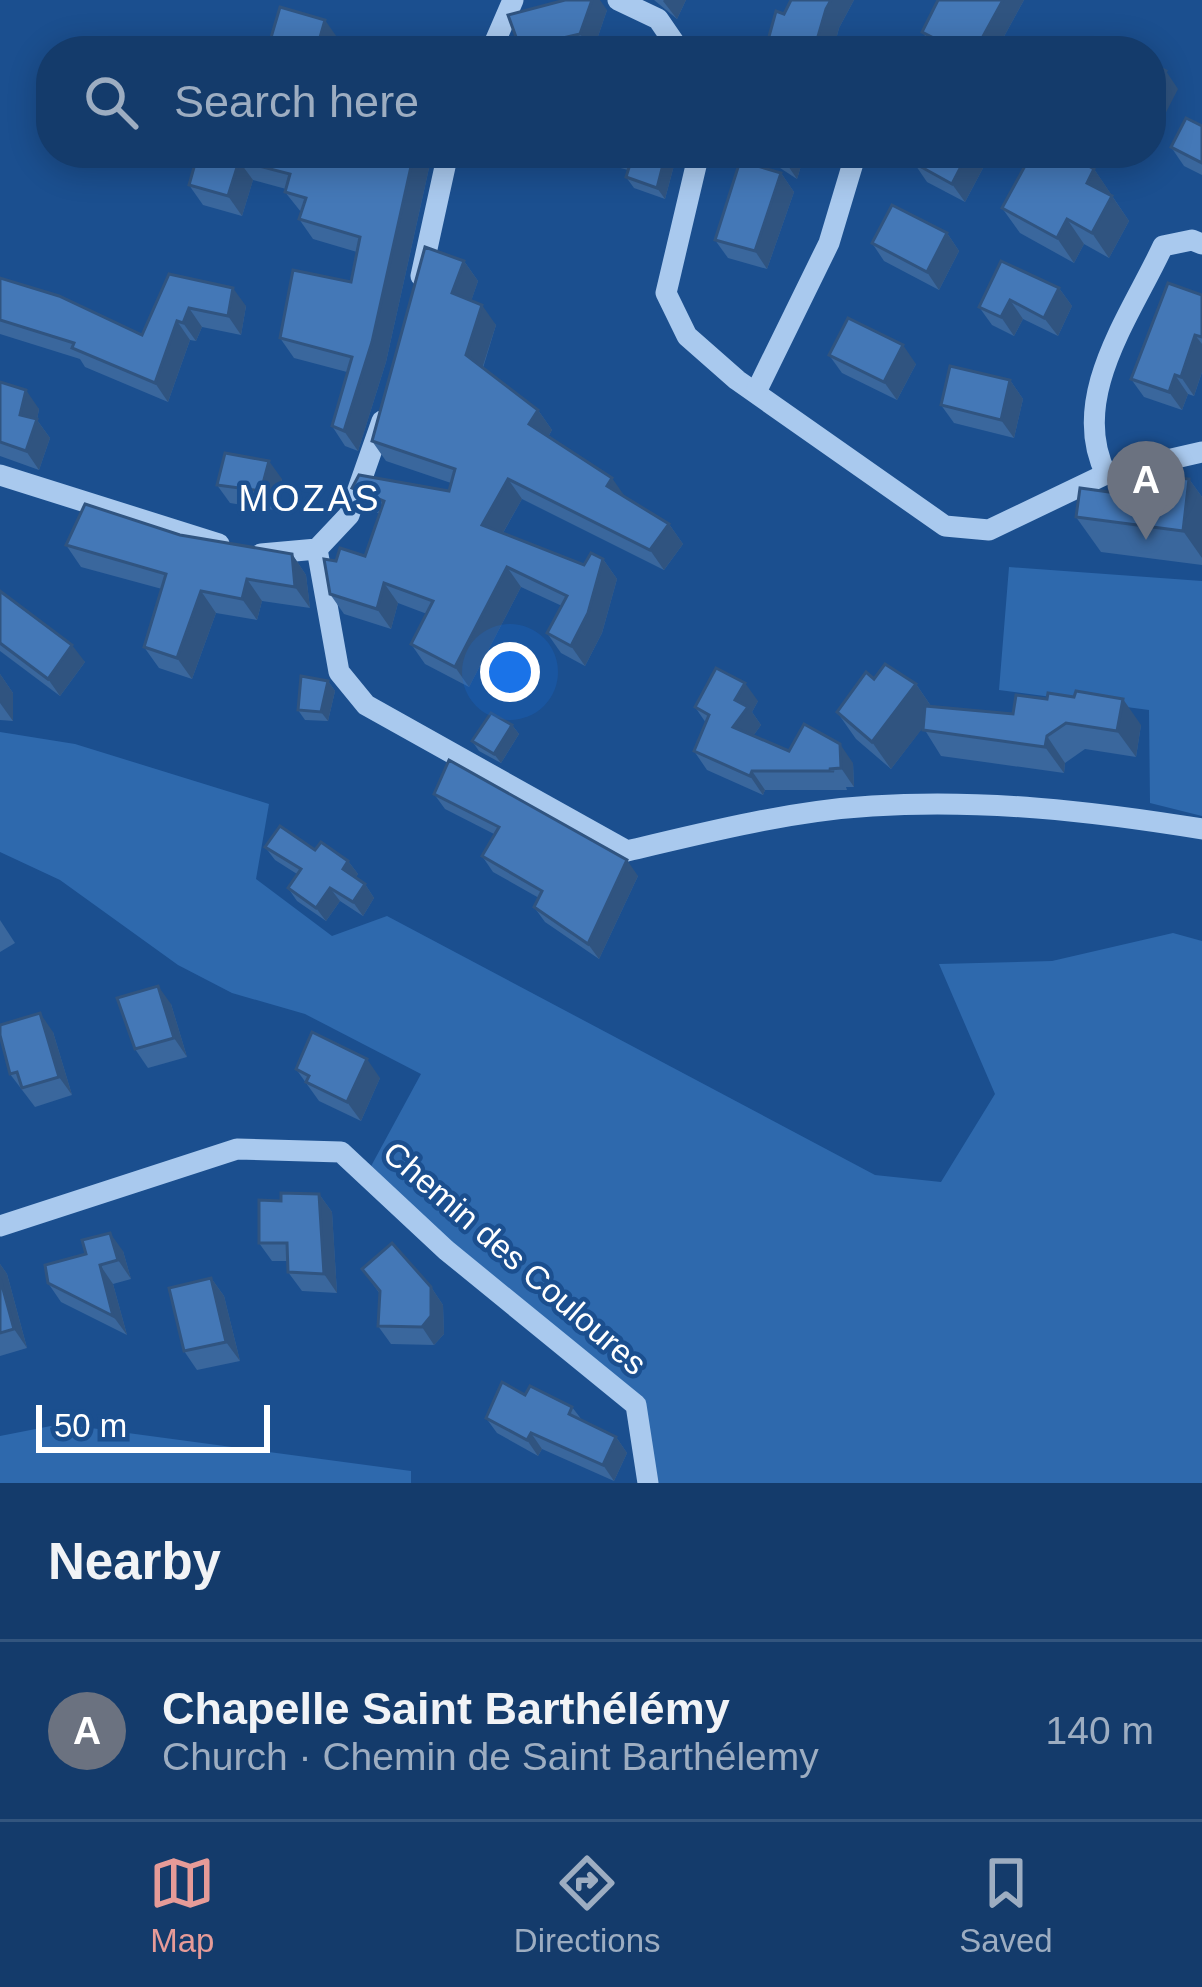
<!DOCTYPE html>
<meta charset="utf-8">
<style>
:root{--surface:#143b6b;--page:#214673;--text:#f1f3f6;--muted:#9dadc1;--line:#33557e;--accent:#e69b98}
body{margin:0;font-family:Arial,sans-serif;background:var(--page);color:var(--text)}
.scale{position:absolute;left:36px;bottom:30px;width:234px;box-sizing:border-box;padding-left:12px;border:6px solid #fff;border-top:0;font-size:33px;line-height:42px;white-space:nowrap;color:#fff;-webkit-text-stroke:9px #1b4f8f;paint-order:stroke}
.you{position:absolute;left:510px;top:672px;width:42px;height:42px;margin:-30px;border:9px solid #fff;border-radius:50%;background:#1a73e8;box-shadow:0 0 0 18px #1a73e833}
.badge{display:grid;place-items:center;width:78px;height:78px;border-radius:50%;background:var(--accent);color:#fff;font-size:39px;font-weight:700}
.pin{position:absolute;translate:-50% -99px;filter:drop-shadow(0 3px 6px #0008)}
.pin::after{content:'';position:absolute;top:63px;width:42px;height:36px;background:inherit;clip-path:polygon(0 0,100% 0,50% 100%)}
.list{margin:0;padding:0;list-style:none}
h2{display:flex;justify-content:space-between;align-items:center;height:156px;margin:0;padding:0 48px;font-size:51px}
h2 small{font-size:39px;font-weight:400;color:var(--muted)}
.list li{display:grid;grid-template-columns:78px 1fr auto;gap:36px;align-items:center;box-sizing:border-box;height:180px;padding:0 48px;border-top:3px solid var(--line)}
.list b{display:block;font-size:45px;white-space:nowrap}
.list p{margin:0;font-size:39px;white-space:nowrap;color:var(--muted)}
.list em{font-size:39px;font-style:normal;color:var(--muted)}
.icon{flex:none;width:66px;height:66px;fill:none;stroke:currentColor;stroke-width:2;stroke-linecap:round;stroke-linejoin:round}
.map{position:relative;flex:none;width:1202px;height:1483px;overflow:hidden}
.search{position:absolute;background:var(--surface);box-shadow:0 6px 30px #0003;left:36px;right:36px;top:36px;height:132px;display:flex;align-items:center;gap:30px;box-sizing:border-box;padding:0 42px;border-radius:48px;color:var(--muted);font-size:45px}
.sheet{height:336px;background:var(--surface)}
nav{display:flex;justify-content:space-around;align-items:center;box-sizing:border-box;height:168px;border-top:3px solid var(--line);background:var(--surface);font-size:33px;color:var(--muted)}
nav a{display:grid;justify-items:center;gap:6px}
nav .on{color:var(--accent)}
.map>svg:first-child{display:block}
.green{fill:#2e69ad}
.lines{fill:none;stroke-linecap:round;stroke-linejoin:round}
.minor{stroke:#a9c9ee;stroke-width:21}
.wall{fill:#3a679d}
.shaded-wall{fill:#305480}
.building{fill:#4478b7;stroke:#305480;stroke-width:3}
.labels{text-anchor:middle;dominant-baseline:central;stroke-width:9;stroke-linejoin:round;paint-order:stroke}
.street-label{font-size:33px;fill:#fff;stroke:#1b4f8f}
.neighbourhood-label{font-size:36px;letter-spacing:3px;fill:#fff;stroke:#1b4f8f}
</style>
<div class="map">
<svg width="1202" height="1483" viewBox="0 0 1202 1483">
<rect width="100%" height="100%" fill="#1b4f8f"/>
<!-- green -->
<g class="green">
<polygon points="1009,567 1202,581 1202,816 1150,803 1149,710 999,690"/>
<polygon points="0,732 75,744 269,804 256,879 332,936 387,916 875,1175 941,1182 995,1094 939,964 1052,961 1173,933 1202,941 1202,1483 654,1483 631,1407 363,1181 421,1074 305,1014 232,993 178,965 60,880 0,852"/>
<polygon points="61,1424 411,1471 411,1483 0,1483 0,1436"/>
</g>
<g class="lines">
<!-- minor -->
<g class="minor">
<polyline points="618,0 658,19 680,51"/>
<polyline points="491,51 513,0"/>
<polyline points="699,153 666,293 687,336 737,380 945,526 989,530 1106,474 1202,452"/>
<polyline points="421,276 448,153"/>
<polyline points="756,392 829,243 856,153"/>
<path d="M1106,474C1068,398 1131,315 1163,246L1192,240L1202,244"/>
<polyline points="0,475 219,544"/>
<path d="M317,549L339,672L366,705L627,851C708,832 789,811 872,806C983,799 1092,811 1202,829"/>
<polyline points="261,554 317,549 349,515 382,421"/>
<polyline points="0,1226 237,1149 341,1152 446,1250 636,1405 648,1483"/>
</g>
</g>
<!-- wall -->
<g class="wall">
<polygon points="654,0 686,0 677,19"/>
<polygon points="791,0 854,0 839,28 833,51 765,51"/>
<polygon points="938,0 1024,0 996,51 937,51 922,32"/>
<polygon points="607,10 593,51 522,51 520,48"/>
<polygon points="1202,126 1202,175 1184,166 1171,147"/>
<polygon points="198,153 364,166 368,153 427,153 431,159 386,362 358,451 345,446 332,426 347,372 294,358 280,338 351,282 357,252 313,239 299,219 301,212 285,192 286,189 253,180 242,216 203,205 189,185"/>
<polygon points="563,153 673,153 676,158 665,199 634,188 626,177 628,170"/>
<polygon points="758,153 805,153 797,179 760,155"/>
<polygon points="919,153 991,153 965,202 927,182 914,163"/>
<polygon points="1094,169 1129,221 1109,258 1084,244 1074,263 1020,233 1002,208"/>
<polygon points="781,173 794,192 767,269 728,258 715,240"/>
<polygon points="947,233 959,251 939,290 884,261 872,243"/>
<polygon points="464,261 478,281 471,301 496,325 483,368 538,410 552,430 548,437 626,498 669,524 683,544 664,570 522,499 503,533 584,565 603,559 617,579 602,633 585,666 561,653 547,633 562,606 521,587 469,687 425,664 411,644 427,614 398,603 391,629 344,614 330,594 336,561 365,556 380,514 366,508 352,488 449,491 451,483 386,461 372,441"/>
<polygon points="169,274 246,306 241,335 202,327 196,341 190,340 168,402 85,367 80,359 0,334 0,278 142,335"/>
<polygon points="1059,288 1072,306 1058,336 1023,319 1014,336 992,325 979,307"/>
<polygon points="1202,295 1202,372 1194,396 1188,394 1182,410 1144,397 1131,379"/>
<polygon points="829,355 916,364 897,400 842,373"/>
<polygon points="1010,380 1023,399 1014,438 954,423 941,405"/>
<polygon points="0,382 39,409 37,420 50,438 39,470 0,456"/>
<polygon points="282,479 274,510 230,503 217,485"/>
<polygon points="1189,479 1202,497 1202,565 1101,552 1076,517 1131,495"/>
<polygon points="180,535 292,554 306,575 310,608 262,601 257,620 216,613 192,679 159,668 144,647 162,589 81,567 66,545"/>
<polygon points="0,591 85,662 60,696 0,651"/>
<polygon points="0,674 13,693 13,721 0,720"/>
<polygon points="874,679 916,684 931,706 1141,725 1136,757 1085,749 1065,763 1064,773 941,756 923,727 891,769 856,739 837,712"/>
<polygon points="328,681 335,691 328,721 305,720 298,710"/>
<polygon points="758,701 752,712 761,725 753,736 789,751 853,763 854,787 846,787 847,790 765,790 763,795 707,770 694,751 706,723 695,707"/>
<polygon points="512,725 519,734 501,763 479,751 472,741"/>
<polygon points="434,794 638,876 599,959 545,922 534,907 539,898 493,872 482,856 494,834 445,809"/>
<polygon points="265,847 315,850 348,861 358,874 355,878 365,884 374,898 363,916 340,901 326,921 297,901 288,888 297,874 275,860"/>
<polygon points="0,920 15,943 0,952"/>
<polygon points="171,1004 187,1057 148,1068 135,1049"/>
<polygon points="53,1032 72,1095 35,1107 10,1074"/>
<polygon points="296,1069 380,1078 361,1121 319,1101"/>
<polygon points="319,1194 332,1212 337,1293 302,1291 288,1272 288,1261 272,1261 259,1243 281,1201"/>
<polygon points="123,1251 131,1279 113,1284 127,1335 61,1302 48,1283"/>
<polygon points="0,1264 7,1274 27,1348 0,1356"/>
<polygon points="362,1269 431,1287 443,1305 444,1334 434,1345 391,1344 378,1326 380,1294"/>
<polygon points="211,1278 224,1296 240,1361 197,1370 184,1351"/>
<polygon points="525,1395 572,1407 582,1420 616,1437 627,1453 614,1481 542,1449 538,1456 497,1433 486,1418"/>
</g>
<!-- shaded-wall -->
<g class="shaded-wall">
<polygon points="592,0 600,0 607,10 593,51 580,34"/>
<polygon points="664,0 686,0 677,19 663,1"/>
<polygon points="831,0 854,0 839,28 833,51 825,51 817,40 826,9"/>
<polygon points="1003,0 1024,0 996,51 975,51"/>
<polygon points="325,20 339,40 336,51 320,51 317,48"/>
<polygon points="811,38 820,51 807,51"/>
<polygon points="1166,71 1178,89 1159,126 1151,114 1151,100"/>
<polygon points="414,153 427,153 431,159 386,362 358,451 344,431"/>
<polygon points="666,153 673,153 676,158 665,199 657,188"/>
<polygon points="786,153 805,153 797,179 784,160"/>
<polygon points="968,153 991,153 965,202 952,184"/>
<polygon points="239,161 253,180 242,216 228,196"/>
<polygon points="1094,169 1111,194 1104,207 1087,183"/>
<polygon points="781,173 794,192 767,269 755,251"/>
<polygon points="1112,196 1129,221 1109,258 1092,233"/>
<polygon points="1067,219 1084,244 1074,263 1057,238"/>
<polygon points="947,233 959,251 939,290 927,272"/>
<polygon points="464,261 478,281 467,313 452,293"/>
<polygon points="233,288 246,306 241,335 228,316"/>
<polygon points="1059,288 1072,306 1058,336 1044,318"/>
<polygon points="1010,300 1023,319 1014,336 1001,317"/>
<polygon points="482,305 496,325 480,375 466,355"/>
<polygon points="189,308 202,327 196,341 183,323"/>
<polygon points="177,321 190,340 168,402 155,383"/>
<polygon points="1195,335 1202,344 1202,372 1194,396 1181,377"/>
<polygon points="903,345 916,364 897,400 884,382"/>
<polygon points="1175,375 1188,394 1182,410 1169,392"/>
<polygon points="1010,380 1023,399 1014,438 1001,420"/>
<polygon points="26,390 39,409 37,420 50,438 39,470 26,451 20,415"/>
<polygon points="538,410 552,430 543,445 529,424"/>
<polygon points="269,461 282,479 274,510 261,491"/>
<polygon points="612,478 626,498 607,486"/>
<polygon points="508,479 522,499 496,545 482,525"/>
<polygon points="1189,479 1202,497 1202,558 1183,531"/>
<polygon points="669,524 683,544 664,570 650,550"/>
<polygon points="292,554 306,575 310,608 295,587"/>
<polygon points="603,559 617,579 602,633 585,666 571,646"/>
<polygon points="507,567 521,587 469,687 455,667"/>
<polygon points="247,579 262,601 257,620 242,599"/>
<polygon points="384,583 398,603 391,629 377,609"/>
<polygon points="201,591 216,613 192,679 177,658"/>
<polygon points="72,645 85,662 60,696 48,679"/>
<polygon points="0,674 13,693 13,721 0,703"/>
<polygon points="328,681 335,691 328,721 321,712"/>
<polygon points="745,683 758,701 752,712 761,725 746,746 733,727 735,700"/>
<polygon points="916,684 935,712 891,769 872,742"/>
<polygon points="1123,699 1141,725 1136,757 1117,731"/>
<polygon points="512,725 519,734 501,763 494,754"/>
<polygon points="1047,736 1065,763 1064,773 1045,747"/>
<polygon points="840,744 853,763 854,787 841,768"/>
<polygon points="752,771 765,790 763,795 750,776"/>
<polygon points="627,860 638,876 599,959 588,944"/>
<polygon points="348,861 358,874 352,883 343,869"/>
<polygon points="365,884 374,898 363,916 353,902"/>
<polygon points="330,888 340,901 326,921 316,908"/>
<polygon points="158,986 171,1004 187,1057 174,1038"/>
<polygon points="40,1013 53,1032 72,1095 59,1077"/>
<polygon points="367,1059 380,1078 361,1121 347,1102"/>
<polygon points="319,1194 332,1212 337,1293 324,1274"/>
<polygon points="110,1233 123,1251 131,1279 118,1260"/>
<polygon points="0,1264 7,1274 27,1348 14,1329 0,1278"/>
<polygon points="100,1265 113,1284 127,1335 113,1316"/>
<polygon points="211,1278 224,1296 240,1361 226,1342"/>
<polygon points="431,1287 443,1305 444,1334 434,1345 422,1327"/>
<polygon points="531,1433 542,1449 538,1456 527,1440"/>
<polygon points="616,1437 627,1453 614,1481 603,1465"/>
</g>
<!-- building -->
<g class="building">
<polygon points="565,0 592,0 580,34 520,48 508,15"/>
<polygon points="791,0 831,0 826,9 817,40 811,38 807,51 765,51 776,11 784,14"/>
<polygon points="938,0 1003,0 975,51 959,51 922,32"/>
<polygon points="280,7 325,20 317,48 322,51 267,51"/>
<polygon points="656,43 666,51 647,51"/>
<polygon points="1151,63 1166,71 1151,100"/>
<polygon points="1186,118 1202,126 1202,163 1171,147"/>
<polygon points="198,153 317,153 364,166 368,153 414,153 372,342 344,431 332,426 352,357 280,338 293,270 351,282 360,237 299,219 306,198 285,192 290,174 239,161 228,196 189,185"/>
<polygon points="598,153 666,153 657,188 626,177 631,161"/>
<polygon points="772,153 786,153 784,160"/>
<polygon points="919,153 968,153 952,184 914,163"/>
<polygon points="1032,153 1065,153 1094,169 1087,183 1112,196 1092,233 1067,219 1057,238 1002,208"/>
<polygon points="740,161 781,173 755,251 715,240"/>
<polygon points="892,205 947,233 927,272 872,243"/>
<polygon points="425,247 464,261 452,293 482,305 466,355 538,410 529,424 612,478 607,486 669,524 650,550 508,479 482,525 584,565 591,553 603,559 588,613 571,646 547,633 567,596 507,567 455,667 411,644 433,601 384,583 377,609 330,594 324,559 336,561 340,548 365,556 384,501 352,488 359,475 449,491 455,469 372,441"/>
<polygon points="1001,261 1059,288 1044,318 1010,300 1001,317 979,307"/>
<polygon points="169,274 233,288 228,316 189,308 183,323 177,321 155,383 72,348 74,343 0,320 0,278 59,296 142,335"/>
<polygon points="1168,283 1202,295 1202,337 1195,335 1181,377 1175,375 1169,392 1131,379"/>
<polygon points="848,318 903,345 884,382 829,355"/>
<polygon points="950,366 1010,380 1001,420 941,405"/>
<polygon points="0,382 26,390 20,415 37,419 26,451 0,442"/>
<polygon points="225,453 269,461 261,491 217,485"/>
<polygon points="1134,473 1189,479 1183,531 1076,517 1080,488 1131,495"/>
<polygon points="85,504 180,535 292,554 295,587 247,579 242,599 201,591 177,658 144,647 166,574 66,545"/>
<polygon points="0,591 72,645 48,679 0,643"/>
<polygon points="885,664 916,684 872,742 837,712 866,672 874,679"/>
<polygon points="716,668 745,683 735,700 748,707 733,727 789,751 804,724 840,744 841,768 829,769 834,771 752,771 750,776 694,751 709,715 695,707"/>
<polygon points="301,676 328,681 321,712 298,710"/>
<polygon points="1076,691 1123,699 1117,731 1066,723 1047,736 1045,747 923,730 925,706 1013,714 1016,695 1047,699 1048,693 1074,697"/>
<polygon points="491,713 512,725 494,754 472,741"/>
<polygon points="449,760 627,860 588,944 534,907 542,891 482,856 499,827 434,794"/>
<polygon points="280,826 315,850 321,842 348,861 343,869 365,884 353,902 330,888 316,908 288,888 301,869 265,847"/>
<polygon points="158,986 174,1038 135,1049 117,998"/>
<polygon points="40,1013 59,1077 22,1088 17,1072 10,1074 0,1035 0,1025"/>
<polygon points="312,1032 367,1059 347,1102 306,1082 309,1076 296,1069"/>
<polygon points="281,1193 319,1194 324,1274 288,1272 287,1243 259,1243 259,1200 281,1201"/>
<polygon points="110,1233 118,1260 100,1265 113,1316 48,1283 45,1265 86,1254 82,1240"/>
<polygon points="392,1243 431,1287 431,1316 422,1327 378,1326 380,1291 362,1269"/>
<polygon points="0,1278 14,1329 0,1333"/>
<polygon points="211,1278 226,1342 184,1351 169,1288"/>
<polygon points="502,1382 525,1395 530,1386 572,1407 569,1414 616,1437 603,1465 531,1433 527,1440 486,1418"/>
</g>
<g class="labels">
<!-- street labels -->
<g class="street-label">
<text transform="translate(515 1258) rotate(41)">Chemin des Couloures</text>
</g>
<!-- neighbourhood labels -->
<g class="neighbourhood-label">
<text x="310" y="498">MOZAS</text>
</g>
</g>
</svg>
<div class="scale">50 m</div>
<div class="you"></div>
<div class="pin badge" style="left:1146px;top:540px;background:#6b7280">A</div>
<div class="search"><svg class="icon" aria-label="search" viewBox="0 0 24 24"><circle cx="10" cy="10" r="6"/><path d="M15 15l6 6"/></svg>Search here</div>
</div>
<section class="sheet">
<h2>Nearby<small></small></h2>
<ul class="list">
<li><span class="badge" style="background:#6b7280">A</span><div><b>Chapelle Saint Barthélémy</b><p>Church · Chemin de Saint Barthélemy</p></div><em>140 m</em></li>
</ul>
</section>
<nav>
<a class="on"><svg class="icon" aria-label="map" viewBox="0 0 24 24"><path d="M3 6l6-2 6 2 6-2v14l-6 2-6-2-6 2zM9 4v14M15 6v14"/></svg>Map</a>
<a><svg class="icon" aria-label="directions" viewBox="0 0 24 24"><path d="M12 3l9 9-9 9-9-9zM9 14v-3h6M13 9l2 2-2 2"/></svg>Directions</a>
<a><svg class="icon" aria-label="saved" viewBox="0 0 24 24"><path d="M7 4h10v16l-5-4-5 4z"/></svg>Saved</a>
</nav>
